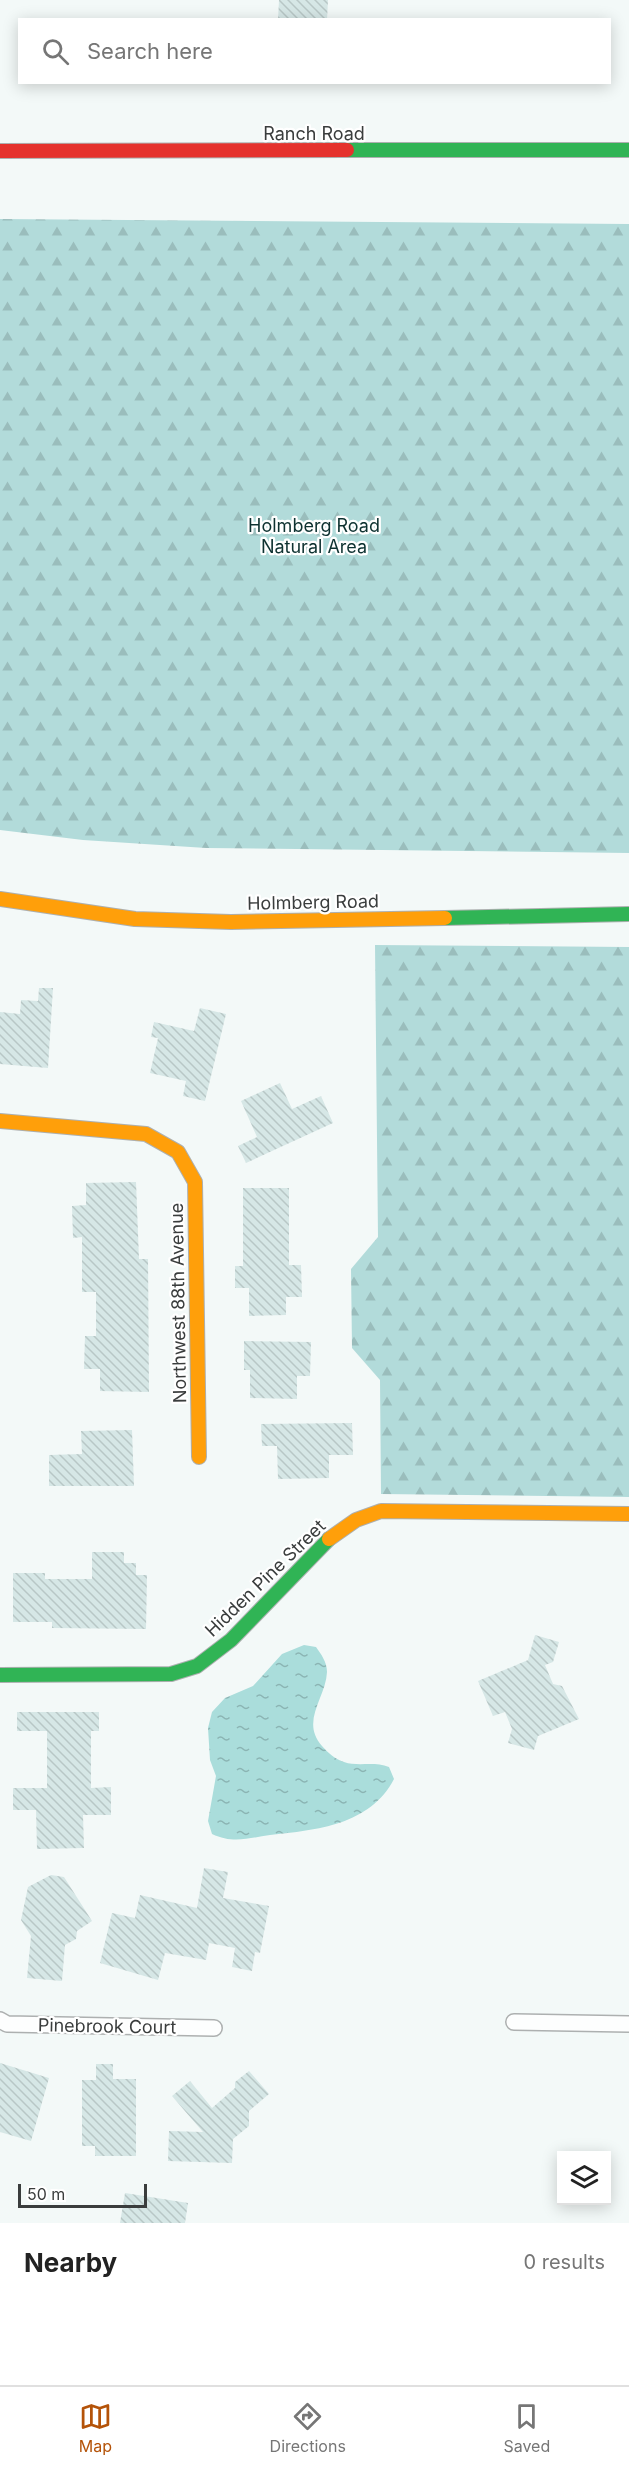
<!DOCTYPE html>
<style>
:root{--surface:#fff;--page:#f6f6f6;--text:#222;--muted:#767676;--line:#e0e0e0;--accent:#b45309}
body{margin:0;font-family:Inter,sans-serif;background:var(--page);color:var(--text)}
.controls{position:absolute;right:18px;bottom:18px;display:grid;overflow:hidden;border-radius:0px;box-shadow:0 3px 15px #0003}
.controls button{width:54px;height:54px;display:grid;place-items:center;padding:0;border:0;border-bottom:2px solid var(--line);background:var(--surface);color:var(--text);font:30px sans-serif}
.scale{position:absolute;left:18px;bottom:15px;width:129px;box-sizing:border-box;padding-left:6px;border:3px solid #3a3d3d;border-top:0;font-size:16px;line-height:21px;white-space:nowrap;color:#3a3d3d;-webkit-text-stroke:4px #fff;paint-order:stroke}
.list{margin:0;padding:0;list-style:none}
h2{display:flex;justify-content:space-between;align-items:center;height:78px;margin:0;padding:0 24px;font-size:26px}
h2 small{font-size:20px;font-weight:400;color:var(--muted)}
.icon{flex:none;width:33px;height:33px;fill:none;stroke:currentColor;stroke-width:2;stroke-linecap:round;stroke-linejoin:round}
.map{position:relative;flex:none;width:629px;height:2223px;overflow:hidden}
.search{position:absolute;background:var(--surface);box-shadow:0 3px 15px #0003;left:18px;right:18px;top:18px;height:66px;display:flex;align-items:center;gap:15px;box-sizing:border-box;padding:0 21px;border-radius:0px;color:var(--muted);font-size:22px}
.sheet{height:162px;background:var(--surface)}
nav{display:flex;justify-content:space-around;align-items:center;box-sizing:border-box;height:84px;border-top:2px solid var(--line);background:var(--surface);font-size:16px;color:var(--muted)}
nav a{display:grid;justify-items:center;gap:3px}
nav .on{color:var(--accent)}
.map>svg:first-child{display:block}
.forest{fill:url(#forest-firs)}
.water{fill:url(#water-ripples)}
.building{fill:url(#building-back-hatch)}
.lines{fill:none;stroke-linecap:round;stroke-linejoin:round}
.street-casing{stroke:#adb0b0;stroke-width:18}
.fast-casing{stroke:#adb0b0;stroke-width:16}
.slow-casing{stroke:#adb0b0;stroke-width:16}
.jam-casing{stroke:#adb0b0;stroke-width:16}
.street{stroke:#fdfefe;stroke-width:15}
.fast{stroke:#30b455;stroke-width:14}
.slow{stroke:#ff9f0a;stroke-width:14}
.jam{stroke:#e5322d;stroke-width:14}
.labels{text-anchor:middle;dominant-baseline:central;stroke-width:4.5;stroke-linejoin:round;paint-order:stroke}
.street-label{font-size:18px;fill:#3a3d3d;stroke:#fff}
.park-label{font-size:18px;fill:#0e3231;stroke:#fff}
</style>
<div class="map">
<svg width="629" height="2223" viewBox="0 0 629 2223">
<defs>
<pattern id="forest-firs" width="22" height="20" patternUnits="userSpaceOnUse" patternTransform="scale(1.5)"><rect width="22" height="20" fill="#b2dbda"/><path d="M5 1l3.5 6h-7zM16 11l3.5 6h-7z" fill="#9abdbc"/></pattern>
<pattern id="water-ripples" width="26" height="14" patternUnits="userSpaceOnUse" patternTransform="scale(1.5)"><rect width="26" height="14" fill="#aadddb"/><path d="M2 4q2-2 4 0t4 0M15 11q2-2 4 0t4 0" fill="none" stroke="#8bb4b3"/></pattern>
<pattern id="building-back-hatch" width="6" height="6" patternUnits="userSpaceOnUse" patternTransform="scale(1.5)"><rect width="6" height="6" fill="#d6e7e6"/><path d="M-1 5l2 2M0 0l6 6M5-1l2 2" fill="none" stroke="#b8c7c6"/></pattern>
</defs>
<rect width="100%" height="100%" fill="#f3f9f8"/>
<!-- forest -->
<g class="forest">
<polygon points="0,219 629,224 629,853 206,848 83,840 0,830"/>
<polygon points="375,945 629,947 629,1497 381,1494 380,1380 352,1348 351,1269 378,1237"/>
</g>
<!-- water -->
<path class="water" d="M304,1645L316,1647C321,1654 327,1662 327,1672C326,1698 300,1721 322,1746C328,1753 335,1759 344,1762C358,1767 374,1761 389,1767L394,1779C370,1825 317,1830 270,1835C249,1838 233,1844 212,1834L208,1821L216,1776L210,1760L208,1728L212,1712L225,1698L253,1686L282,1654Z"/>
<!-- building -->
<g class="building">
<polygon points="279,0 328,0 327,20 278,20"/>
<polygon points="39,988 53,988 48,1068 0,1064 0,1012 20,1014 21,1000 38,1001"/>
<polygon points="200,1008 226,1014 205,1101 183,1096 186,1081 150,1073 158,1038 151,1037 154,1022 194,1031"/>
<polygon points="280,1083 292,1109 321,1096 333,1123 246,1163 238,1146 257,1137 241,1101"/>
<polygon points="136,1182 139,1259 148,1259 149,1392 100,1391 100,1369 84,1369 85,1336 96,1336 96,1292 82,1292 82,1237 73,1238 72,1206 86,1205 86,1183"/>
<polygon points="243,1188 289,1188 289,1265 301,1265 302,1297 286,1297 286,1315 249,1316 249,1288 235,1288 235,1266 243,1266"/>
<polygon points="244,1341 311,1342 310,1376 297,1376 297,1399 250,1398 250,1370 244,1370"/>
<polygon points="352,1423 353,1455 329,1455 329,1478 278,1479 277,1446 262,1446 261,1424"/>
<polygon points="132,1430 134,1486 49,1486 49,1455 82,1454 81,1431"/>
<polygon points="92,1552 124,1552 124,1563 136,1563 136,1575 147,1575 146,1629 52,1628 52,1622 13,1622 13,1573 45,1573 45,1579 92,1579"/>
<polygon points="535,1635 559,1642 553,1662 545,1665 553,1684 562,1686 579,1719 538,1736 534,1750 508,1743 512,1729 505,1712 493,1716 478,1681 528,1660"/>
<polygon points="17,1712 99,1712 99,1731 91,1731 91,1788 111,1787 111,1815 83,1815 84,1848 37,1849 36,1810 13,1810 13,1788 47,1788 47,1731 17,1731"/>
<polygon points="204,1868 228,1872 223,1898 269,1906 260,1953 255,1952 252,1971 232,1967 235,1948 209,1943 206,1960 165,1953 158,1980 100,1963 112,1913 135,1918 140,1895 197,1908"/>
<polygon points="51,1875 64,1877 92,1921 77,1931 76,1939 65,1945 62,1981 27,1978 31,1936 21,1920 28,1887"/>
<polygon points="0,2063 49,2078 31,2141 0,2132"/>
<polygon points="96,2064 113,2064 113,2079 136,2079 136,2156 95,2156 95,2146 82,2146 82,2080 96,2080"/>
<polygon points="249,2071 269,2094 249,2111 249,2126 233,2139 232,2163 168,2161 169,2131 203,2132 172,2096 190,2081 212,2108 235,2088 235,2082"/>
<polygon points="125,2193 188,2203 185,2223 120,2223"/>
</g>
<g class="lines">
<!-- street casing -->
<g class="street-casing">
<g id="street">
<polyline points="0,2020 7,2024 214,2028"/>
<polyline points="514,2022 629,2024"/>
</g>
</g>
<!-- fast casing -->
<g class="fast-casing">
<g id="fast">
<polyline points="347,150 629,150"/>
<polyline points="445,918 629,914"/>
<polyline points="0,1675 171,1674 197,1666 231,1640 329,1539"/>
</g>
</g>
<!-- slow casing -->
<g class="slow-casing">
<g id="slow">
<polyline points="0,899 135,919 231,922 445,918"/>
<polyline points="0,1121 146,1134 178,1152 195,1182 199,1457"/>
<polyline points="329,1539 356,1520 381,1511 629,1514"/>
</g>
</g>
<!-- jam casing -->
<g class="jam-casing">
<polyline id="jam" points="0,151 347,150"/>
</g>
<!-- street -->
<use href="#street" class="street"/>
<!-- fast -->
<use href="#fast" class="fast"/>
<!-- slow -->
<use href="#slow" class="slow"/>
<!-- jam -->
<use href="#jam" class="jam"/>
</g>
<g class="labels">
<!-- street labels -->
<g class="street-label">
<text x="314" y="133">Ranch Road</text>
<text transform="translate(313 902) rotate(-1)">Holmberg Road</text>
<text transform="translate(178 1303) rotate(-91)">Northwest 88th Avenue</text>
<text transform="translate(265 1578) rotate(-44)">Hidden Pine Street</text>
<text transform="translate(107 2026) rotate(1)">Pinebrook Court</text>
</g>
<!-- park labels -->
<g class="park-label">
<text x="314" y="525">Holmberg Road<tspan x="314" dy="21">Natural Area</tspan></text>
</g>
</g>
</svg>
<div class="controls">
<button><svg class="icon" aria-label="layers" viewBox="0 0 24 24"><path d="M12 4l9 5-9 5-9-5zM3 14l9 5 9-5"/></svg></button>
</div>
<div class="scale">50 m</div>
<div class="search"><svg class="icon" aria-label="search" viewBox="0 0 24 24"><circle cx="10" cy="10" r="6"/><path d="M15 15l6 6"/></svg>Search here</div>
</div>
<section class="sheet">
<h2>Nearby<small>0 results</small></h2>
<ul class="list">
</ul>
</section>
<nav>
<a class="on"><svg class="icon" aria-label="map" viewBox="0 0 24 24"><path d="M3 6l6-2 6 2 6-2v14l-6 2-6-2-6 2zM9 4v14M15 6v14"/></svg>Map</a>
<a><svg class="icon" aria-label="directions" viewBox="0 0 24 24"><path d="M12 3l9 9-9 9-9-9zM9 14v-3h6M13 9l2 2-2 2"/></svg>Directions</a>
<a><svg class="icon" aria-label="saved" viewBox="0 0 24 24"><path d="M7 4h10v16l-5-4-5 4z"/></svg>Saved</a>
</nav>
